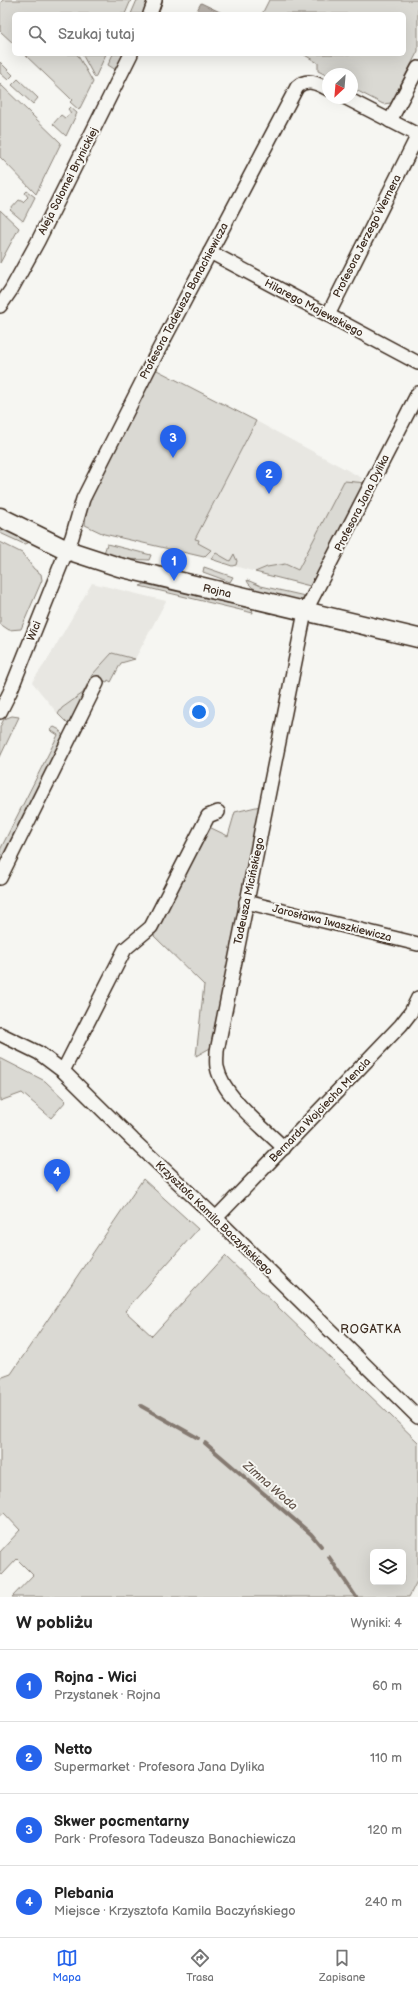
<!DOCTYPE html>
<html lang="pl">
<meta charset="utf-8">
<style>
:root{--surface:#fff;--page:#f6f6f6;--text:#222;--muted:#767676;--line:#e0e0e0;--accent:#2563eb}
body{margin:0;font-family:"Balsamiq Sans",sans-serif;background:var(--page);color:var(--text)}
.controls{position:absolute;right:12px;bottom:12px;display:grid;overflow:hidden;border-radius:6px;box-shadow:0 4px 16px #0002}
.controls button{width:36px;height:36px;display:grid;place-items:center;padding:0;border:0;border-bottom:1px solid var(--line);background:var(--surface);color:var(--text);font:20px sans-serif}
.compass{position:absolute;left:322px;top:68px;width:36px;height:36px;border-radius:50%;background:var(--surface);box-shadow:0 4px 16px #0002;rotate:206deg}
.you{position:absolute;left:199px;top:712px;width:14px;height:14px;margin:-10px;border:3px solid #fff;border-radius:50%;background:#1a73e8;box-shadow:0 0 0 6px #1a73e833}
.badge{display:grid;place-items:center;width:26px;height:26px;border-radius:50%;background:var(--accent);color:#fff;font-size:13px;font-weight:700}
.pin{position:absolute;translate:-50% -33px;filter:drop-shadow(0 1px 2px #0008)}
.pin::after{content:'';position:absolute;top:21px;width:14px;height:12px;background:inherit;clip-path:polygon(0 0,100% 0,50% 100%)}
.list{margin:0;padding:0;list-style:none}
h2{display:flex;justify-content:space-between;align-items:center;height:52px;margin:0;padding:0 16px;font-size:17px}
h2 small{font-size:13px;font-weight:400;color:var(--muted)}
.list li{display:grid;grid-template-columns:26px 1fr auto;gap:12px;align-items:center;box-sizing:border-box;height:72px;padding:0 16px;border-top:1px solid var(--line)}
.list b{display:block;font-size:15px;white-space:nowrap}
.list p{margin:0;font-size:13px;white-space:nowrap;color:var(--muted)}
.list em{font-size:13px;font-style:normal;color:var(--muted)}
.icon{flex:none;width:22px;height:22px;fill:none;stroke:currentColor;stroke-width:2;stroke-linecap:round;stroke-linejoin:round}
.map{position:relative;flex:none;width:418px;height:1597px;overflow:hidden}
.search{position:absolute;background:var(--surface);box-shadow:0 4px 16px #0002;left:12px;right:12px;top:12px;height:44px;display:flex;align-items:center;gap:10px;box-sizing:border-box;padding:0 14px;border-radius:6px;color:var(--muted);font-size:15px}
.sheet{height:340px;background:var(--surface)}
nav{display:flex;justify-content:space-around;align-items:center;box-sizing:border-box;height:56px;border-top:1px solid var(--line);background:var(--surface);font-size:11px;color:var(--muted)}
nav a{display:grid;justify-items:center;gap:2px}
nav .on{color:var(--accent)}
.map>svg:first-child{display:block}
.built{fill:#e8e7e2}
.green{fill:#dad9d3;stroke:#8a8278;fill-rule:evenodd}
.water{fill:#b6b0a9;stroke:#857a71}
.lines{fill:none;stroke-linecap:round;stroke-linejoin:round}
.stream{stroke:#857a71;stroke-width:4}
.street-casing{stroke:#3b2a1e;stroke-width:16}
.secondary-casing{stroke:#3b2a1e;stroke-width:21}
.street{stroke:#f6f6f2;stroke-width:13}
.secondary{stroke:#f6f6f2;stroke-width:18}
.labels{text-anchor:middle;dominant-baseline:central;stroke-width:4;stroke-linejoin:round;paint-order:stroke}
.street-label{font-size:11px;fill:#3b2a1e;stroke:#f6f6f2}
.neighbourhood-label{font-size:12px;letter-spacing:1px;fill:#3b2a1e;stroke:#f6f6f2}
.water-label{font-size:12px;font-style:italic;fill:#605248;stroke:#f6f6f2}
</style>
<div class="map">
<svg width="418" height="1597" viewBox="0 0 418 1597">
<rect width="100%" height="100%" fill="#f6f6f2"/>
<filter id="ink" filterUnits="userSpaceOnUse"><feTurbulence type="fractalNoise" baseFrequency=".025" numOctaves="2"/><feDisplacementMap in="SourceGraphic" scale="8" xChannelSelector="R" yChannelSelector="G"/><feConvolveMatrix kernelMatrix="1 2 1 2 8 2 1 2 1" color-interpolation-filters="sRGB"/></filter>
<g filter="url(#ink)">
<!-- built -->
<g class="built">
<polygon points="256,421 362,478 306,586 188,553"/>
<polygon points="92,583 166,601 135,659 112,653 92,675 83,693 62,708 58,714 32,682 48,659"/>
</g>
<!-- green -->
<g class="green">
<polygon points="3,0 131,0 125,14 14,14 14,44 0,31 0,3"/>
<polygon points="137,0 148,0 143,14 131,14"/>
<polygon points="269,0 418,0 418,51 391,103 383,104 352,88 352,74 328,74 328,76 318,71 318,63 303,54 404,54 404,14 262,14"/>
<polygon points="24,54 77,54 93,82 79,110 70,102 72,100 68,96"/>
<polygon points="82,54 106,54 95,78"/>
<polygon points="113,54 125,54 116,70 108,65"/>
<polygon points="0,62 13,75 8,80 0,73"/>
<polygon points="18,79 38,98 33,104 12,85"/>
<polygon points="0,84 61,143 36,194 0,157"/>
<polygon points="70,107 77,113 66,136 53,124 61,115 65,118 71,113 68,109"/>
<polygon points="27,191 35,197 23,221 10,210 19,200 23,202 28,197 25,193"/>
<polygon points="0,210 19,228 0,263"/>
<polygon points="155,369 256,421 195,539 199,540 198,543 211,550 204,557 104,534 85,525 86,513 91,496"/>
<polygon points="344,481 367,483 314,587 255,572 267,567 285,564 298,570"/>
<polygon points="0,527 29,541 28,543 24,544 0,533"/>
<polygon points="0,542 22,553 34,569 41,574 42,580 21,629 9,630 0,624"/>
<polygon points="107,544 151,555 149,560 126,559 104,553"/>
<polygon points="216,553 230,561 234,554 237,561 236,565 232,566 211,559"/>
<polygon points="204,567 233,577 230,582 203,572"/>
<path d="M247,580L261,586L305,596L301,601C286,598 251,595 247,580Z"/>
<polygon points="145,584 252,609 253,613 140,586"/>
<polygon points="112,653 135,659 121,663 111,682 108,680 107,682 95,677 72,728 58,714 62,708 83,693 92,675"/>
<polygon points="12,716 19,717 0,757 0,727 4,719"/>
<polygon points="54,727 60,730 64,739 0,866 0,850 58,735 50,730"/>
<polygon points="260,806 212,1047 196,1056 204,985 154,936 207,826 228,836 235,812"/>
<polygon points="0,1058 45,1081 66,1101 51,1118 22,1093 0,1101"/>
<path d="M143,1179L198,1229L125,1311L152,1336L225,1256L418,1442V1579L409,1597H12L33,1575L17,1559L2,1575L0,1573V1552L20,1530L4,1513L0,1516V1378L11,1374ZM373,1552H403V1582H373Z"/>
</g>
<!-- water -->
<polygon class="water" points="201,3 222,13 222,14 195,14"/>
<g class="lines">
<!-- stream -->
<g class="stream">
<polyline points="141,1406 198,1438"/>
<polyline points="205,1443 311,1534 321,1546"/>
<polyline points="329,1557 356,1597"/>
</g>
<!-- street casing -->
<g class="street-casing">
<g id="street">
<polyline points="150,14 155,0"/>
<polyline points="346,98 418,135"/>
<polyline points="390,121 418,68"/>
<polyline points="210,252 418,363"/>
<polyline points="0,306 11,290 38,241 131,54"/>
<polyline points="328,315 418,135"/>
<path d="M0,712L10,692L72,537L83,499L148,370L297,87C307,78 317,83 328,89"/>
<polyline points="0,878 97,683"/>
<polyline points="246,902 418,944"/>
<polyline points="0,1034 39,1053 63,1071 133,1140 216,1218 418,1417"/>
<polyline points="63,1071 125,949 151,927 208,816 218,812"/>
<path d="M284,1148C263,1127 223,1097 217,1067C216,1062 217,1056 217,1051L305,612L418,393"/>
<polyline points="216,1218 401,1025 411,1012 418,998"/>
</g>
</g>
<!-- secondary casing -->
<g class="secondary-casing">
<polyline id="secondary" points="0,517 67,550 119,567 418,638"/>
</g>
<!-- street -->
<use href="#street" class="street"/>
<!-- secondary -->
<use href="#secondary" class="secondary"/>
</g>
</g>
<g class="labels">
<!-- street labels -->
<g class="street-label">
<text transform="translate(68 181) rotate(-63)">Aleja Salomei Brynickiej</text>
<text transform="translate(367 236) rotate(-63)">Profesora Jerzego Wernera</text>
<text transform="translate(184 301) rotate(-62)">Profesora Tadeusza Banachiewicza</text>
<text transform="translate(314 308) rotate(28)">Hilarego Majewskiego</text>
<text transform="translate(362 503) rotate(-63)">Profesora Jana Dylika</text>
<text transform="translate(217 591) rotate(13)">Rojna</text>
<text transform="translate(34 631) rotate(-68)">Wici</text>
<text transform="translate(249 891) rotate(-78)">Tadeusza Micińskiego</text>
<text transform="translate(332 923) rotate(14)">Jarosława Iwaszkiewicza</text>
<text transform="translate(320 1110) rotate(-46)">Bernarda Wojciecha Mencla</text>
<text transform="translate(214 1218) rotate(44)">Krzysztofa Kamila Baczyńskiego</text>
</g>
<!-- neighbourhood labels -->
<g class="neighbourhood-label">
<text x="371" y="1329">ROGATKA</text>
</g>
<!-- water labels -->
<g class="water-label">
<text transform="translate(270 1486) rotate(41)">Zimna Woda</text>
</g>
</g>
</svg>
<div class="controls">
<button><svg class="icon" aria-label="layers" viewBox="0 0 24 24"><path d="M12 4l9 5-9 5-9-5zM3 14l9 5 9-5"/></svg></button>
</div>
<svg class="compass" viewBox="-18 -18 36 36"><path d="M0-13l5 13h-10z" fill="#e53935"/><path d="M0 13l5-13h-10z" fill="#767676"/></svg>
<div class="you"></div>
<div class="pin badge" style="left:174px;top:581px">1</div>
<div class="pin badge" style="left:269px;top:494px">2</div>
<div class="pin badge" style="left:173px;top:458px">3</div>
<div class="pin badge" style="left:57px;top:1192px">4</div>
<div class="search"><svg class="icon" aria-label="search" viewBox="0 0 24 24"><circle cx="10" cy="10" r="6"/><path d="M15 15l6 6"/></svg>Szukaj tutaj</div>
</div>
<section class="sheet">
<h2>W pobliżu<small>Wyniki: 4</small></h2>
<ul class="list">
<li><span class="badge">1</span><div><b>Rojna - Wici</b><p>Przystanek · Rojna</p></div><em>60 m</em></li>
<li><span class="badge">2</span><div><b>Netto</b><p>Supermarket · Profesora Jana Dylika</p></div><em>110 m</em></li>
<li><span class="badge">3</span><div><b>Skwer pocmentarny</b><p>Park · Profesora Tadeusza Banachiewicza</p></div><em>120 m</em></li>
<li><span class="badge">4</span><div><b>Plebania</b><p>Miejsce · Krzysztofa Kamila Baczyńskiego</p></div><em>240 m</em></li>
</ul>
</section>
<nav>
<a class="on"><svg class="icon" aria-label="map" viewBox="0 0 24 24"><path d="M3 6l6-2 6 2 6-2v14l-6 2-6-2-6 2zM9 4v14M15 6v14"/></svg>Mapa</a>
<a><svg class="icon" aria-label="directions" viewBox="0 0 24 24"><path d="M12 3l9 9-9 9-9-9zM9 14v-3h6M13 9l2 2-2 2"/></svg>Trasa</a>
<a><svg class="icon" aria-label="saved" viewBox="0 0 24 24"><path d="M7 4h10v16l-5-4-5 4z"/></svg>Zapisane</a>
</nav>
